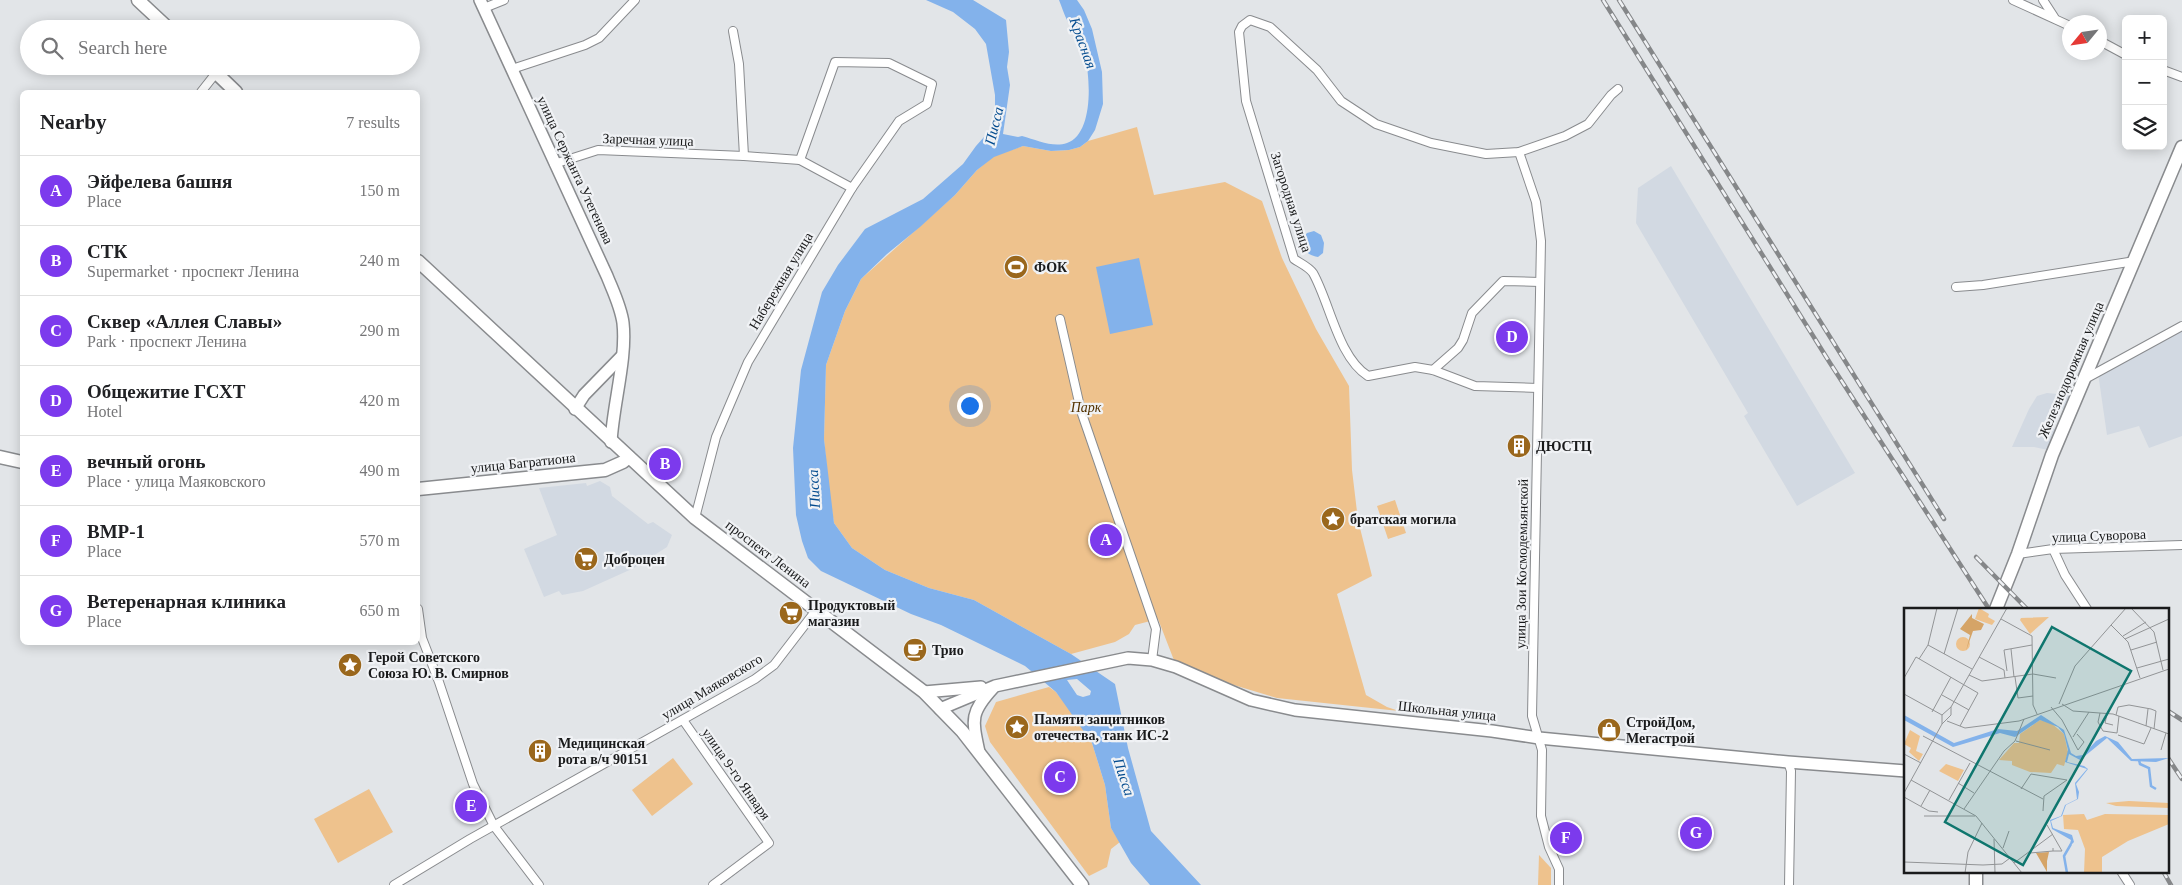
<!DOCTYPE html>
<meta charset="utf-8">
<style>
:root{--surface:#fff;--page:#f2f2f2;--text:#202124;--muted:#757577;--line:#e0e0e0;--accent:#7c3aed}
body{margin:0;font-family:"Times New Roman",serif;background:var(--page);color:var(--text)}
.controls{position:absolute;right:15px;top:15px;display:grid;overflow:hidden;border-radius:8px;box-shadow:0 2px 12px #0003}
.controls button{width:45px;height:45px;display:grid;place-items:center;padding:0;border:0;border-bottom:1px solid var(--line);background:var(--surface);color:var(--text);font:25px sans-serif}
.compass{position:absolute;left:2062px;top:15px;width:45px;height:45px;border-radius:50%;background:var(--surface);box-shadow:0 2px 12px #0003;rotate:241deg}
.you{position:absolute;left:969px;top:405px;width:18px;height:18px;margin:-12px;border:4px solid #fff;border-radius:50%;background:#1a73e8;box-shadow:0 0 0 8px #1a73e833}
.badge{display:grid;place-items:center;width:32px;height:32px;border-radius:50%;background:var(--accent);color:#fff;font-size:16px;font-weight:700}
.pin{position:absolute;translate:-50% -50%;border:2px solid #fff;box-shadow:0 1px 5px #0006}
.list{margin:0;padding:0;list-style:none}
h2{display:flex;justify-content:space-between;align-items:center;height:65px;margin:0;padding:0 20px;font-size:21px}
h2 small{font-size:16px;font-weight:400;color:var(--muted)}
.list li{display:grid;grid-template-columns:32px 1fr auto;gap:15px;align-items:center;box-sizing:border-box;height:70px;padding:0 20px;border-top:1px solid var(--line)}
.list b{display:block;font-size:19px;white-space:nowrap}
.list p{margin:0;font-size:16px;white-space:nowrap;color:var(--muted)}
.list em{font-size:16px;font-style:normal;color:var(--muted)}
.icon{flex:none;width:28px;height:28px;fill:none;stroke:currentColor;stroke-width:2;stroke-linecap:round;stroke-linejoin:round}
.map{position:relative;flex:none;width:2182px;height:885px;overflow:hidden}
.search{position:absolute;background:var(--surface);box-shadow:0 2px 12px #0003;left:20px;top:20px;width:400px;height:55px;display:flex;align-items:center;gap:12px;box-sizing:border-box;padding:0 18px;border-radius:28px;color:var(--muted);font-size:19px}
.panel{position:absolute;background:var(--surface);box-shadow:0 2px 12px #0003;left:20px;top:90px;width:400px;height:555px;border-radius:8px}
.map>svg:first-child{display:block}
.built{fill:#d2d9e2}
.green{fill:#eec28d}
.water{fill:#83b2eb;fill-rule:evenodd}
.lines{fill:none;stroke-linecap:round;stroke-linejoin:round}
.street-casing{stroke:#898b8e;stroke-width:10}
.secondary-casing{stroke:#898b8e;stroke-width:14}
.primary-casing{stroke:#898b8e;stroke-width:15}
.street{stroke:#fff;stroke-width:8}
.secondary{stroke:#fff;stroke-width:11}
.primary{stroke:#fff;stroke-width:12}
.rail-casing{stroke:#858789;stroke-width:4.5}
.rail{stroke:#f0f2f5;stroke-width:2.5;stroke-dasharray:8;stroke-linecap:butt}
.labels{text-anchor:middle;dominant-baseline:central;stroke-width:4.5;stroke-linejoin:round;paint-order:stroke}
.street-label{font-size:14px;fill:#191a1b;stroke:#f0f2f5}
.poi-label{font-size:14px;font-weight:bold;fill:#191a1b;stroke:#f0f2f5;text-anchor:start}
.park-label{font-size:14px;font-style:italic;fill:#533200;stroke:#f0f2f5}
.water-label{font-size:15px;font-style:italic;fill:#044c8f;stroke:#f0f2f5}
.inset-river{fill:none;stroke:#83b2eb;stroke-width:2.5}
.inset-road{fill:none;stroke:#929496;stroke-width:1}
.view{fill:#0f766e;fill-opacity:0.15;stroke:#0f766e;stroke-width:2.5}
.inset-edge{fill:none;stroke:#191a1b;stroke-width:2.5}
</style>
<div class="map">
<svg width="2182" height="885" viewBox="0 0 2182 885">
<rect width="100%" height="100%" fill="#e2e5e8"/>
<!-- built -->
<g class="built">
<polygon points="1671,166 1855,473 1797,506 1744,416 1748,413 1636,223 1638,188"/>
<polygon points="2182,327 2182,436 2149,448 2139,426 2107,435 2098,373"/>
<polygon points="2076,386 2065,409 2060,408 2052,427 2056,430 2048,450 2034,447 2012,447 2029,409 2037,396 2047,393 2057,394"/>
<polygon points="600,481 610,487 612,496 648,524 653,522 672,535 667,547 634,568 583,591 562,595 559,591 544,597 524,549 557,535 539,488 586,483 587,486"/>
</g>
<!-- green -->
<g class="green">
<polygon points="1137,127 1154,195 1225,182 1262,201 1282,258 1316,329 1349,386 1352,470 1358,520 1372,576 1337,594 1366,695 1387,707 1399,711 1277,698 1177,668 1158,619 1135,625 1129,634 1115,642 1071,654 974,600 929,588 885,570 852,548 834,523 829,492 824,439 826,365 845,311 861,279 955,195 977,170 994,156 1023,146 1051,151 1069,150 1080,147 1088,141"/>
<polygon points="1395,500 1406,533 1388,539 1377,506"/>
<polygon points="1049,687 1056,692 1077,719 1092,743 1105,785 1111,828 1120,842 1111,849 1107,867 1089,876 990,742 985,726 996,702"/>
<polygon points="673,758 693,784 652,816 632,790"/>
<polygon points="369,789 393,832 338,863 314,819"/>
<polygon points="1539,855 1551,868 1551,885 1538,885"/>
</g>
<!-- water -->
<g class="water">
<path d="M926,0H973L1006,20L1009,52L1007,67L1010,85L1003,134L1018,137L1022,136C1037,140 1053,148 1067,143C1099,132 1090,52 1076,29C1074,26 1070,25 1068,22C1064,15 1062,7 1059,0H1077L1084,10L1092,29L1102,72L1103,104L1095,130L1088,141L1080,147L1069,150L1051,151L1023,146L994,157L977,170L955,195L920,227L887,254L861,279L845,311L826,365L824,439L834,523L852,548L885,570L929,588L974,600L1071,654L1115,684L1128,748L1151,831L1201,885H1150L1131,863L1111,828L1105,785L1092,743L1056,692L1025,666L941,625L911,614L821,571L808,558L802,541L796,515L793,448L801,370L822,292L838,265L865,229L923,199L963,164L976,146L992,128L995,115V95L986,44L975,29L953,12ZM1077,679L1091,691L1090,695L1083,697L1077,695L1067,680Z"/>
<path d="M1314,231L1321,235L1324,243L1323,253L1318,257C1307,255 1303,250 1302,239L1307,233Z"/>
<polygon points="1139,258 1153,325 1110,334 1096,267"/>
</g>
<g class="lines">
<!-- street casing -->
<g class="street-casing">
<g id="street">
<polyline points="2013,0 2070,26"/>
<polyline points="2043,0 2054,17"/>
<polyline points="484,8 504,0"/>
<polyline points="733,31 739,64 744,156"/>
<polyline points="2100,41 2126,55"/>
<polyline points="512,69 585,45 599,38 635,0"/>
<polyline points="2163,70 2182,77"/>
<polyline points="201,92 216,73"/>
<polyline points="1519,152 1536,202 1541,241 1532,716 1542,750 1541,816 1549,847 1559,869 1559,885"/>
<polyline points="554,164 598,150 744,156 800,160 852,188"/>
<polyline points="1956,287 1983,285 2135,261"/>
<polyline points="1060,319 1081,411 1156,629 1152,660"/>
<polyline points="1433,370 1458,348 1463,340 1472,313 1503,281 1540,282"/>
<polyline points="2085,379 2182,326"/>
<path d="M1538,388L1475,386L1433,370L1415,367L1368,376C1338,357 1330,303 1313,273C1309,267 1300,263 1294,259L1246,101L1239,32L1242,26L1250,20L1270,27L1317,70L1341,101L1376,124L1431,143L1486,154L1519,152L1565,136L1588,124L1611,95L1618,89"/>
<polyline points="695,518 716,437 748,362 852,188 899,121 927,104 932,84 889,63 835,62 800,160"/>
<polyline points="2053,549 2065,575 2087,609"/>
<polyline points="2018,554 2053,549 2182,545"/>
<polyline points="418,609 422,638 439,682 473,784 494,826 539,885"/>
<polyline points="683,720 769,843 713,885"/>
<polyline points="1788,762 1791,771 1789,885"/>
<polyline points="2121,871 2130,885"/>
<polyline points="394,885 470,839 755,679 774,665 817,609"/>
</g>
</g>
<!-- secondary casing -->
<g class="secondary-casing">
<g id="secondary">
<path d="M480,0L607,276C613,291 621,307 623,323C627,358 613,405 611,442"/>
<polyline points="575,409 584,395 621,357"/>
<polyline points="924,692 981,687"/>
<polyline points="940,709 995,686 1128,658 1152,660 1176,667 1251,700 1295,710 1492,731 1539,738 1788,762 1906,771"/>
<path d="M979,752C972,719 970,713 993,688"/>
</g>
</g>
<!-- primary casing -->
<g class="primary-casing">
<g id="primary">
<polyline points="138,0 169,29"/>
<polyline points="209,66 236,92"/>
<polyline points="418,261 695,518 924,692 962,731 1082,885"/>
<polyline points="0,457 22,462"/>
<polyline points="418,489 605,470 623,462 629,457"/>
<polyline points="1996,609 2018,554 2052,455 2182,147"/>
<polyline points="1976,885 1976,871"/>
</g>
</g>
<!-- street -->
<use href="#street" class="street"/>
<!-- secondary -->
<use href="#secondary" class="secondary"/>
<!-- primary -->
<use href="#primary" class="primary"/>
<!-- rail casing -->
<g class="rail-casing">
<g id="rail">
<polyline points="1603,0 1830,363 1989,609"/>
<polyline points="1619,0 1944,519"/>
<polyline points="1976,557 2027,609"/>
<polyline points="2168,711 2182,720"/>
<polyline points="2168,758 2182,779"/>
<polyline points="2163,871 2171,885"/>
</g>
</g>
<!-- rail -->
<use href="#rail" class="rail"/>
</g>
<!-- icons -->
<defs>
<g id="stadium-disc" transform="scale(1.25)"><circle r="9.5" fill="#9a671c" stroke="#f0f2f5"/><path d="M0-5a6.5 5 0 1 0 0 10a6.5 5 0 1 0 0-10ZM-3.5-1.8h7v3.6h-7Z" fill="#fff"/></g>
<g id="building-disc" transform="scale(1.25)"><circle r="9.5" fill="#9a671c" stroke="#f0f2f5"/><path d="M-4-6H4V6H1V3H-1V6H-4ZM-2.5-4.3h1.7v1.8h-1.7ZM.8-4.3h1.7v1.8H.8ZM-2.5-1h1.7V.8h-1.7ZM.8-1h1.7V.8H.8Z" fill="#fff"/></g>
<g id="sight-disc" transform="scale(1.25)"><circle r="9.5" fill="#9a671c" stroke="#f0f2f5"/><path d="M0-6L1.8-2.2L6-1.7L2.9 1.2L3.7 5.4L0 3.3L-3.7 5.4L-2.9 1.2L-6-1.7L-1.8-2.2Z" fill="#fff"/></g>
<g id="supermarket-disc" transform="scale(1.25)"><circle r="9.5" fill="#9a671c" stroke="#f0f2f5"/><path d="M-6-5.5h2.5l.6 2H6L4.5 2H-2.5L-4.4-4H-6ZM-1.5 3.2a1.3 1.3 0 1 0 .1 0ZM3 3.2a1.3 1.3 0 1 0 .1 0Z" fill="#fff"/></g>
<g id="cafe-disc" transform="scale(1.25)"><circle r="9.5" fill="#9a671c" stroke="#f0f2f5"/><path d="M-5.5-4.5H6V0H3Q3 3.5 0 3.5H-2.5Q-5.5 3.5-5.5 0ZM3-3.2v2h1.7v-2ZM-6 4.5H4V6H-6Z" fill="#fff"/></g>
<g id="shop-disc" transform="scale(1.25)"><circle r="9.5" fill="#9a671c" stroke="#f0f2f5"/><path d="M-5-2.5h2.3a2.7 3.5 0 0 1 5.4 0H5L5.5 6h-11ZM-1.5-2.5h3a1.5 2.3 0 0 0-3 0Z" fill="#fff"/></g>
</defs>
<g fill-rule="evenodd">
<use href="#stadium-disc" x="1016" y="267"/>
<use href="#building-disc" x="1519" y="446"/>
<use href="#sight-disc" x="1333" y="519"/>
<use href="#supermarket-disc" x="586" y="559"/>
<use href="#supermarket-disc" x="791" y="613"/>
<use href="#cafe-disc" x="915" y="650"/>
<use href="#sight-disc" x="350" y="665"/>
<use href="#sight-disc" x="1017" y="727"/>
<use href="#shop-disc" x="1609" y="730"/>
<use href="#building-disc" x="540" y="751"/>
</g>
<g class="labels">
<!-- street labels -->
<g class="street-label">
<text transform="translate(648 140) rotate(2)">Заречная улица</text>
<text transform="translate(575 170) rotate(65)">улица Сержанта Утегенова</text>
<text transform="translate(1291 202) rotate(72)">Загородная улица</text>
<text transform="translate(781 281) rotate(-59)">Набережная улица</text>
<text transform="translate(2071 370) rotate(-67)">Железнодорожная улица</text>
<text transform="translate(523 463) rotate(-6)">улица Багратиона</text>
<text transform="translate(2099 536) rotate(-2)">улица Суворова</text>
<text transform="translate(768 554) rotate(37)">проспект Ленина</text>
<text transform="translate(1522 564) rotate(-89)">улица Зои Космодемьянской</text>
<text transform="translate(712 687) rotate(-31)">улица Маяковского</text>
<text transform="translate(1447 711) rotate(6)">Школьная улица</text>
<text transform="translate(736 774) rotate(55)">улица 9-го Января</text>
</g>
<!-- poi labels -->
<g class="poi-label">
<text x="1034" y="267">ФОК</text>
<text x="1536" y="446">ДЮСТЦ</text>
<text x="1350" y="519">братская могила</text>
<text x="604" y="559">Доброцен</text>
<text x="808" y="605">Продуктовый<tspan x="808" dy="16">магазин</tspan></text>
<text x="932" y="650">Трио</text>
<text x="368" y="657">Герой Советского<tspan x="368" dy="16">Союза Ю. В. Смирнов</tspan></text>
<text x="1034" y="719">Памяти защитников<tspan x="1034" dy="16">отечества, танк ИС-2</tspan></text>
<text x="1626" y="722">СтройДом,<tspan x="1626" dy="16">Мегастрой</tspan></text>
<text x="558" y="743">Медицинская<tspan x="558" dy="16">рота в/ч 90151</tspan></text>
</g>
<!-- park labels -->
<g class="park-label">
<text x="1086" y="407">Парк</text>
</g>
<!-- water labels -->
<g class="water-label">
<text transform="translate(1083 43) rotate(70)">Красная</text>
<text transform="translate(994 126) rotate(-76)">Писса</text>
<text transform="translate(814 489) rotate(-93)">Писса</text>
<text transform="translate(1124 777) rotate(72)">Писса</text>
</g>
</g>
<!-- overview -->
<g transform="translate(1904 608)">
<rect width="265" height="265" fill="#e2e5e8"/>
<path d="M75,0L85,6L84,9L91,13L88,17L71,11ZM145,9L126,26L116,12L117,10ZM52 36a7 7 0 1 1 14 0a7 7 0 1 1-14 0ZM136,112L147,115L160,126L164,144L160,158L153,156L147,165L126,164L108,157V153L95,152L110,135H115L116,126ZM6,122L16,128L12,143L19,146L15,153L5,144L7,140L0,136ZM42,156L60,162L54,173L35,163ZM225,193L265,195V200L212,198L202,195ZM180,206L183,212L201,206L265,207V216L224,233L198,249V265H180L181,241L174,222L160,221L159,207Z" fill="#eec28d"/>
<path d="M68,6V10L80,16L77,22L69,23L62,43L66,27L56,21ZM145,244L143,253V264L132,245Z" fill="#d5a467"/>
<path d="M0,107L50,135L94,121L113,123L137,107L160,122L167,145L172,148L179,147L192,133L201,128L214,134L228,151L265,150L252,154L227,153L203,130L176,152L165,146L163,154L180,158L184,161L172,176L175,184L174,191L162,197L158,208L147,213L149,220L168,227L170,234L165,239L167,232L148,221L146,212L157,208L161,197L173,191L171,175L183,161L161,154L164,142L160,126L154,119L136,112L111,129L96,125L49,139L0,112Z" fill="#83b2eb"/>
<path class="inset-river" d="M235,152L236,156L245,160L247,178L252,181M163,265L160,248L167,236"/>
<path class="inset-road" d="M227,0L250,24L259,62M97,11L128,28L129,97L133,106M207,17L224,34L236,70M219,28L242,14M221,31L265,11M24,37L68,61M107,41L110,69M227,42L253,34M40,46L54,0M75,49L100,62L101,70M15,51L24,37L33,0M233,60L265,51M103,63L100,42L128,37M65,67L78,73L129,66L152,70M111,69L114,90L129,88M0,70L12,49L74,85L56,118M0,86L38,107M38,87L65,102M155,96L171,58L222,0M158,96L169,103L209,106L265,126M147,99L158,112L174,142L180,134L173,126M28,104L47,69M196,105L194,114L199,123L213,125L215,108M203,106L201,115L209,117M212,107L214,99L225,97L247,101L252,103L250,121M43,113L61,120L115,113L265,61M38,116V107L47,99L103,0M242,118L244,101M214,127L240,136L247,120M19,128L139,191M169,129L185,104M112,133L146,142M257,142L262,125M0,146L17,155M7,172L72,208L118,265M54,175L70,185M117,181L127,166L163,172L140,188L139,203M0,185L38,116L47,107V99M0,189L25,203L34,204M45,192L66,155M17,198L26,182M60,201L100,143L111,133L120,111M20,208H71M143,217L158,243H149M90,231L91,265M99,240L105,223M126,245L149,243V240M0,254L79,257L98,256L106,250M110,255L149,226M61,265L64,244L78,215"/>
<path class="view" d="M148,19L227,63L119,257L41,214Z"/>
<rect width="265" height="265" class="inset-edge"/>
</g>
</svg>
<div class="controls">
<button>+</button>
<button>−</button>
<button><svg class="icon" aria-label="layers" viewBox="0 0 24 24"><path d="M12 4l9 5-9 5-9-5zM3 14l9 5 9-5"/></svg></button>
</div>
<svg class="compass" viewBox="-18 -18 36 36"><path d="M0-13l5 13h-10z" fill="#e53935"/><path d="M0 13l5-13h-10z" fill="#757577"/></svg>
<div class="you"></div>
<div class="pin badge" style="left:1106px;top:540px">A</div>
<div class="pin badge" style="left:665px;top:464px">B</div>
<div class="pin badge" style="left:1060px;top:777px">C</div>
<div class="pin badge" style="left:1512px;top:337px">D</div>
<div class="pin badge" style="left:471px;top:806px">E</div>
<div class="pin badge" style="left:1566px;top:838px">F</div>
<div class="pin badge" style="left:1696px;top:833px">G</div>
<div class="search"><svg class="icon" aria-label="search" viewBox="0 0 24 24"><circle cx="10" cy="10" r="6"/><path d="M15 15l6 6"/></svg>Search here</div>
<section class="panel">
<h2>Nearby<small>7 results</small></h2>
<ul class="list">
<li><span class="badge">A</span><div><b>Эйфелева башня</b><p>Place</p></div><em>150 m</em></li>
<li><span class="badge">B</span><div><b>СТК</b><p>Supermarket · проспект Ленина</p></div><em>240 m</em></li>
<li><span class="badge">C</span><div><b>Сквер «Аллея Славы»</b><p>Park · проспект Ленина</p></div><em>290 m</em></li>
<li><span class="badge">D</span><div><b>Общежитие ГСХТ</b><p>Hotel</p></div><em>420 m</em></li>
<li><span class="badge">E</span><div><b>вечный огонь</b><p>Place · улица Маяковского</p></div><em>490 m</em></li>
<li><span class="badge">F</span><div><b>BMP-1</b><p>Place</p></div><em>570 m</em></li>
<li><span class="badge">G</span><div><b>Ветеренарная клиника</b><p>Place</p></div><em>650 m</em></li>
</ul>
</section>
</div>
